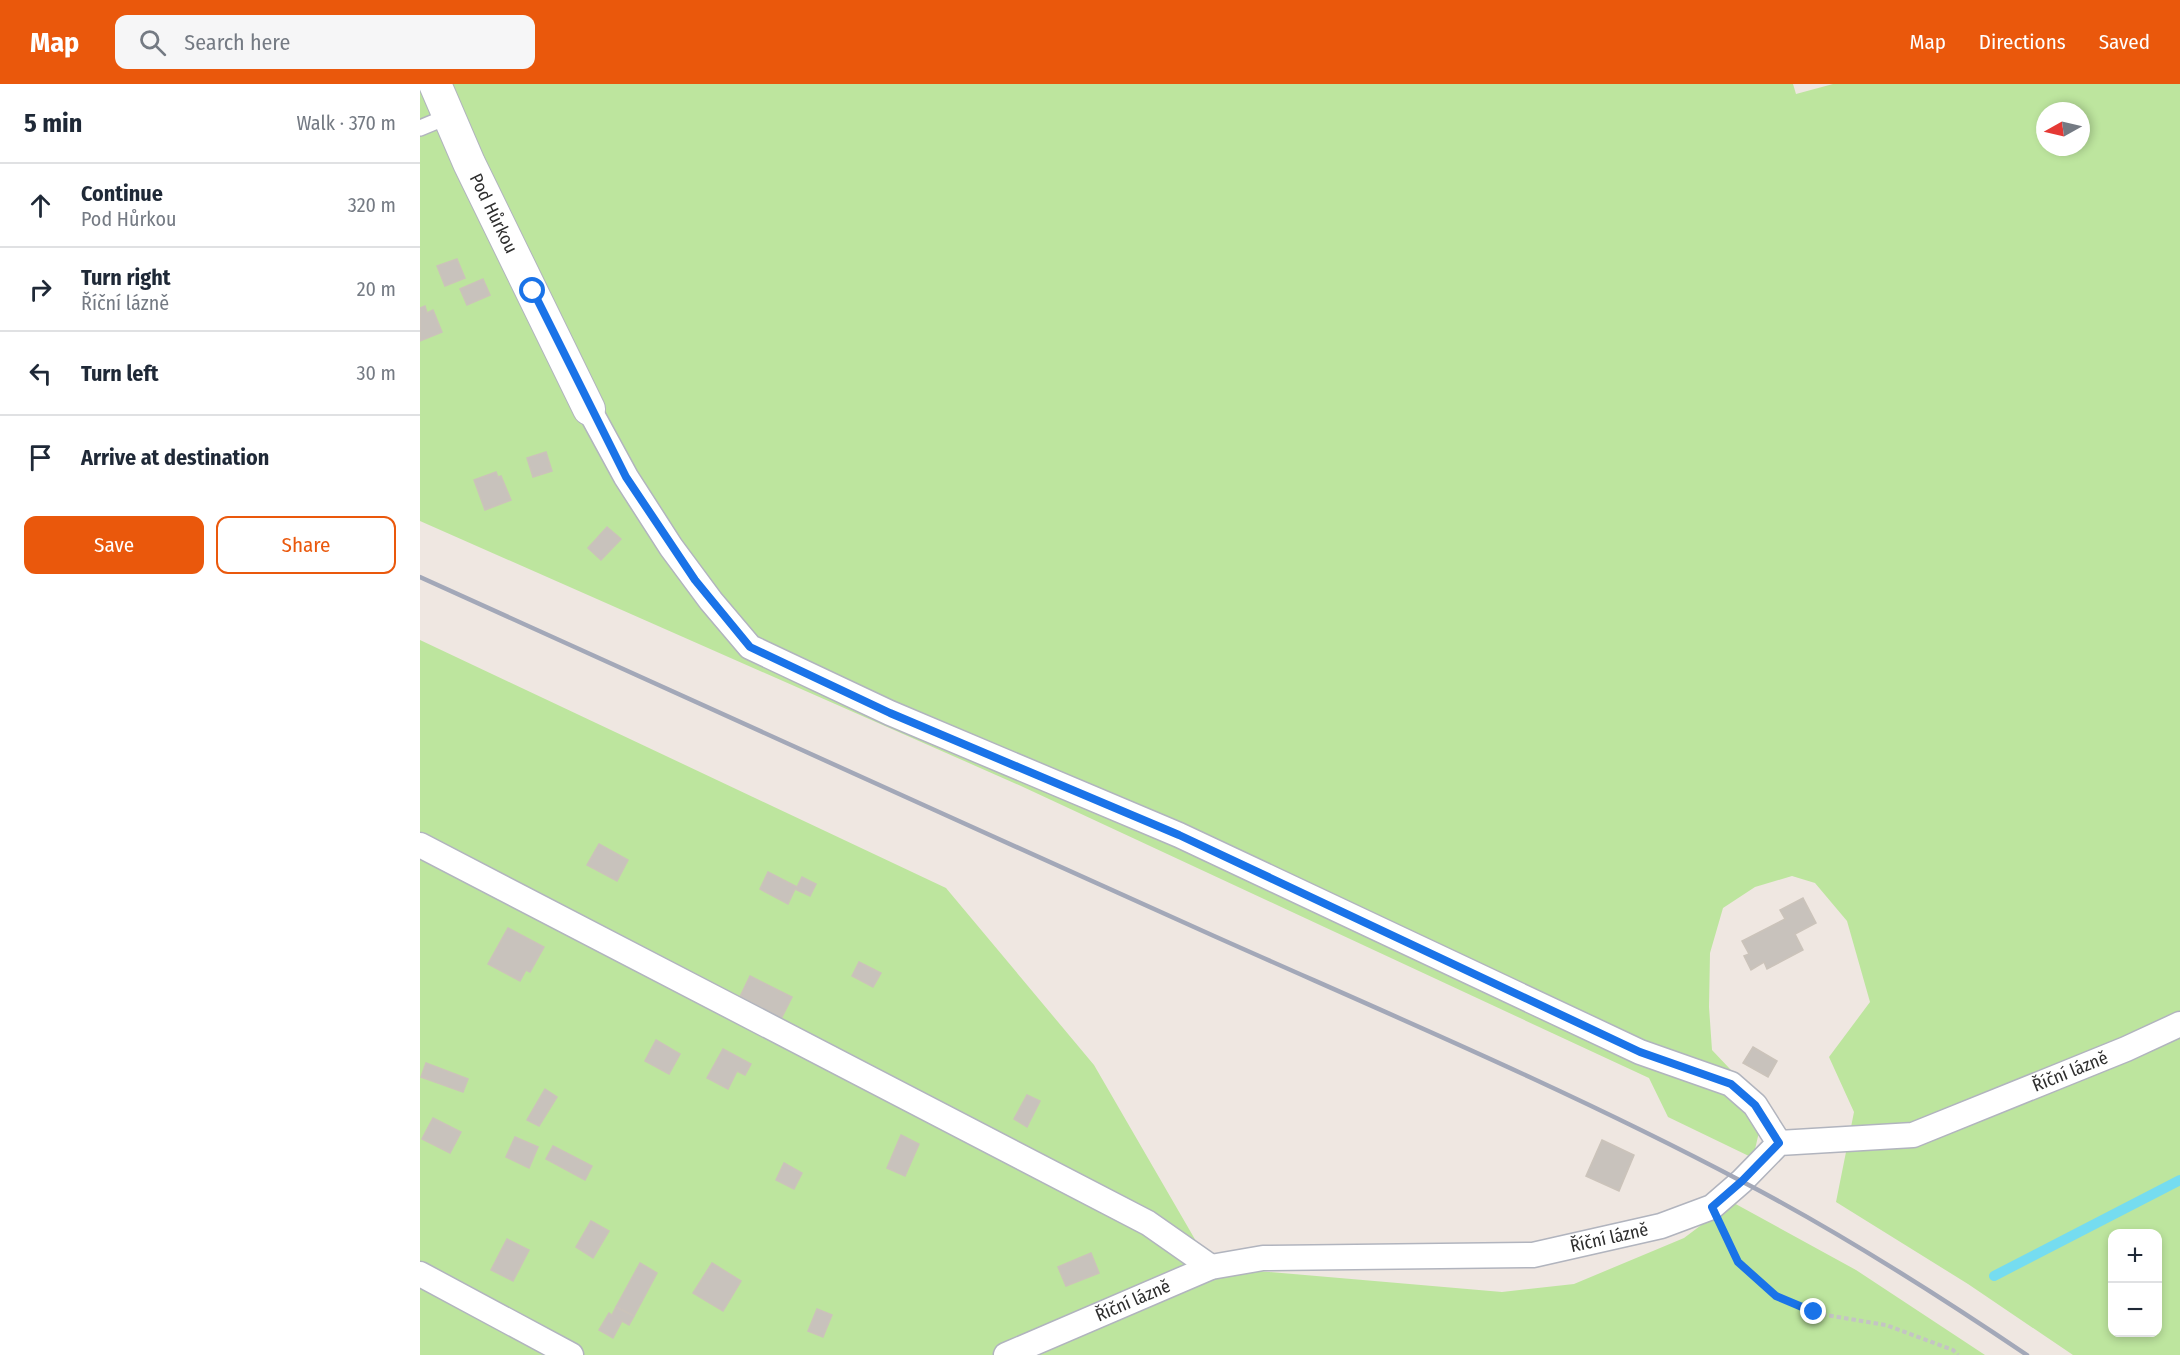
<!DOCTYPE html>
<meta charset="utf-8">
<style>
:root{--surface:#fff;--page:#f6f6f7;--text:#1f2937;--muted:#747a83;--line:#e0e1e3;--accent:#ea580c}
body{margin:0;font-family:"Fira Sans Condensed",sans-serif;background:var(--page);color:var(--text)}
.controls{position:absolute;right:18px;bottom:18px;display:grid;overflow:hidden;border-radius:12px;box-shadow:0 3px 9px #0003}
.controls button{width:54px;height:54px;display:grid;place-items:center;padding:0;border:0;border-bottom:2px solid var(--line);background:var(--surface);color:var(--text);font:30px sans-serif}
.compass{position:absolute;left:1616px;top:18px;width:54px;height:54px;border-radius:50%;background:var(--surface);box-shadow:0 3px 9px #0003;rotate:262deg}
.stop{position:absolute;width:18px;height:18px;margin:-14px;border:4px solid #1a73e8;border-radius:50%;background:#fff}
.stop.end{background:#1a73e8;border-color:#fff;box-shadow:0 2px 6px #0008}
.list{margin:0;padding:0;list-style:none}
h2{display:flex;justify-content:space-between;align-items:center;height:78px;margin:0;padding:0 24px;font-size:26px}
h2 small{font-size:20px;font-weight:400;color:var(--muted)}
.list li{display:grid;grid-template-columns:39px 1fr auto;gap:18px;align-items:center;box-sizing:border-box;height:84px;padding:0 24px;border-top:2px solid var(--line)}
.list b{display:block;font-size:22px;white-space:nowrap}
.list p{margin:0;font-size:20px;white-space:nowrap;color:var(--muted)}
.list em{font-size:20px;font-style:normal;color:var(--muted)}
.actions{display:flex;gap:12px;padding:18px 24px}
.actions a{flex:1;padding:14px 0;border:2px solid var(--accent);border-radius:12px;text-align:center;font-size:21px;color:var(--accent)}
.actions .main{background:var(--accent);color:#fff}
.icon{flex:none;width:33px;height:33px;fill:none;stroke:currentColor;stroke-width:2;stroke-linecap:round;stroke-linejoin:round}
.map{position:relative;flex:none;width:1760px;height:1271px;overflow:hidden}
header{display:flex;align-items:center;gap:36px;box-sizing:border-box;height:84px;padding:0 30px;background:var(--accent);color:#fff}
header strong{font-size:28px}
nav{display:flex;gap:33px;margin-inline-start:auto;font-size:21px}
.search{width:420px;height:54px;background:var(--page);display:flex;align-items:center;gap:15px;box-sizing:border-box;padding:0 21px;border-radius:12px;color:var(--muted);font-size:22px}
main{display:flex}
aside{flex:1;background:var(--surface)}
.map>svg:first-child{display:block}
.green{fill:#bde59e;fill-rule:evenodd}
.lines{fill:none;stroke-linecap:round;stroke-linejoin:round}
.stream{stroke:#75dcf0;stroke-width:10}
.building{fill:#c8c2bc;stroke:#cbc3ba;stroke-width:1.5}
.service-casing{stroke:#b1b4be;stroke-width:18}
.pedestrian-casing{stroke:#b1b4be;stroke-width:27}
.minor-casing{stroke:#b1b4be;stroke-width:34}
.path{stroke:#c4c4c4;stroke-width:4;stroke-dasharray:4.5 3;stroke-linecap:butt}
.service{stroke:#fff;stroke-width:15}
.pedestrian{stroke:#fff;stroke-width:24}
.minor{stroke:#fff;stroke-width:32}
.rail{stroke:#a3a8b8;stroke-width:4.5}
.route{stroke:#1a73e8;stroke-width:8}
.labels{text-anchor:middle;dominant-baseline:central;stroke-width:6;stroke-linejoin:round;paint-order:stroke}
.street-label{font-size:18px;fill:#2e2e2e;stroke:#fff}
</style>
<header>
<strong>Map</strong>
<div class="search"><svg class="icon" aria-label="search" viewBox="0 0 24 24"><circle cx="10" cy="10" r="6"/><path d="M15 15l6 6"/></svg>Search here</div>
<nav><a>Map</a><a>Directions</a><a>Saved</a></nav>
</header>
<main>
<aside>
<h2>5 min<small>Walk · 370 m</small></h2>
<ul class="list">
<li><svg class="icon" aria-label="ahead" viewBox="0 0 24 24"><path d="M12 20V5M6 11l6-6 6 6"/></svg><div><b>Continue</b><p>Pod Hůrkou</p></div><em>320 m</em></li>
<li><svg class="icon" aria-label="right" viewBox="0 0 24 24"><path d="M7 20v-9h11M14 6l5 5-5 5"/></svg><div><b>Turn right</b><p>Říční lázně</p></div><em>20 m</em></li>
<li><svg class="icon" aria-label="left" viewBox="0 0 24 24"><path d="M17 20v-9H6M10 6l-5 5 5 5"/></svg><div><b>Turn left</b></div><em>30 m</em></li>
<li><svg class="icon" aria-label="arrive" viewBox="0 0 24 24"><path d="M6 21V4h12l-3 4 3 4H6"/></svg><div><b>Arrive at destination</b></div></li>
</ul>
<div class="actions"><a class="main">Save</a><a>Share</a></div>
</aside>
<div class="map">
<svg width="1760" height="1271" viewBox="0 0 1760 1271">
<rect width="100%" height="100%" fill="#efe7e1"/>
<!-- green -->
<g class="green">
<path d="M0,0H1373L1376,10L1413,0H1760V1271H1653L1548,1200L1416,1118L1434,1028L1409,973L1450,918L1427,837L1395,799L1372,792L1335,803L1303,824L1290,869L1289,923L1292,966L1345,1022L1333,1074L1248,1033L1229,994L601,702L0,437ZM1625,27H1661V63H1625ZM1692,1150H1738V1248H1692Z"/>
<polygon points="0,556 526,804 674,981 791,1183 1082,1208 1154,1200 1264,1154 1312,1118 1436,1186 1565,1271 0,1271"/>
</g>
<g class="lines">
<!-- stream -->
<polyline class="stream" points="1574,1192 1760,1096"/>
</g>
<!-- building -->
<g class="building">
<polygon points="37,175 45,194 25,202 17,182"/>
<polygon points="63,195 70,211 47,221 40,205"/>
<polygon points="5,222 7,229 13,226 22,248 0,257 0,224"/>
<polygon points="126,368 132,387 113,393 107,374"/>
<polygon points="76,388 78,393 81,392 91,416 65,426 54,396"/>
<polygon points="187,443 201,455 181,476 168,464"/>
<polygon points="179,760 208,776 197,797 167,781"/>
<polygon points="348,788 377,803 382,793 396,800 390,812 375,805 368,820 340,805"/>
<polygon points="1383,814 1396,839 1375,850 1383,866 1347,885 1344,878 1331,886 1324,872 1329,870 1322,857 1365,835 1360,826"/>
<polygon points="88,844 124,863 110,888 106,886 100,897 68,880"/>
<polygon points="439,878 461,889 453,903 432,892"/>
<polygon points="330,892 372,913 360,937 318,917"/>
<polygon points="236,956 260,970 249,990 225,977"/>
<polygon points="1333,963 1357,977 1348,993 1323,979"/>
<polygon points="303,965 331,980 325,991 317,987 308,1005 287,994"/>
<polygon points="6,979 48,995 43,1008 1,993"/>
<polygon points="125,1005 137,1013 119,1042 107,1036"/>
<polygon points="607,1011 620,1017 607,1043 594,1035"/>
<polygon points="13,1034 41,1048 30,1069 2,1055"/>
<polygon points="481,1051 499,1060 485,1092 467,1084"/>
<polygon points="95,1053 118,1063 109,1084 86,1073"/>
<polygon points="1182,1056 1214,1071 1199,1107 1166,1092"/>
<polygon points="133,1062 172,1082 165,1096 126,1075"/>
<polygon points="364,1079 382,1089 374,1105 356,1096"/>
<polygon points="171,1137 189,1147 173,1174 156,1163"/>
<polygon points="87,1155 109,1166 93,1197 71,1186"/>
<polygon points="671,1169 679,1189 646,1202 638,1183"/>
<polygon points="220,1179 237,1189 214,1232 196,1223"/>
<polygon points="292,1179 321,1197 303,1227 273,1209"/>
<polygon points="196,1223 214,1232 209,1241 202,1237 193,1254 179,1246 189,1229 192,1231"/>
<polygon points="397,1225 412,1231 403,1253 388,1247"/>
</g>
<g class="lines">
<!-- service casing -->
<g class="service-casing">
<polyline id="service" points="0,44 29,32"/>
</g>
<!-- pedestrian casing -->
<g class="pedestrian-casing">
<g id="pedestrian">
<polyline points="169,325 206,393 251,463 291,517 330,563 470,629 759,751 1220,968 1311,1000 1335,1021 1359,1059"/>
<polyline points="0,761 728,1139 791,1183"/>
<polyline points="0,1190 151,1271"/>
<path id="s1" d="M586,1271L791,1183L843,1174L1113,1171L1241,1142L1292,1123L1322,1097L1359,1059L1493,1051L1706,965L1760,940"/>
</g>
</g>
<!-- minor casing -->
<g class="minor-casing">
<g id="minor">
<path id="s2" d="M15,0L49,79L169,325"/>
</g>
</g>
<!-- path -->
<polyline class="path" points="1303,1147 1318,1178 1356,1212 1394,1229 1466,1241 1533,1266 1538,1271"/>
<!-- service -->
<use href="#service" class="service"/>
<!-- pedestrian -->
<use href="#pedestrian" class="pedestrian"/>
<!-- minor -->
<use href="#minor" class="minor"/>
<!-- rail -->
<path class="rail" d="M0,493C265,613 529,733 794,852C971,931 1151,1007 1323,1098C1421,1149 1515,1209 1607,1271"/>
</g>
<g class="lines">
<!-- route -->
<polyline class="route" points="113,207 206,393 275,496 330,563 470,629 759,751 1220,968 1311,1000 1335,1021 1359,1059 1322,1097 1292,1123 1318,1178 1356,1212 1394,1228"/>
</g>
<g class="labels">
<!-- street labels -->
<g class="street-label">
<text stroke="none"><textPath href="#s2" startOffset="142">Pod Hůrkou</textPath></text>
<text stroke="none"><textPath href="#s1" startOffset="1128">Říční lázně</textPath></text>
<text stroke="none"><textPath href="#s1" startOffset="624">Říční lázně</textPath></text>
<text stroke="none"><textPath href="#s1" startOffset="138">Říční lázně</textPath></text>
</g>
</g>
</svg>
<div class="controls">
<button>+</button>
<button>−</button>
</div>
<svg class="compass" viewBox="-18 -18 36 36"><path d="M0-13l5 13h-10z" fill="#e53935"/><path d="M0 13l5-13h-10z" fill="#747a83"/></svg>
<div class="stop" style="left:113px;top:207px"></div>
<div class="stop end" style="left:1394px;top:1228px"></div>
</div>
</main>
